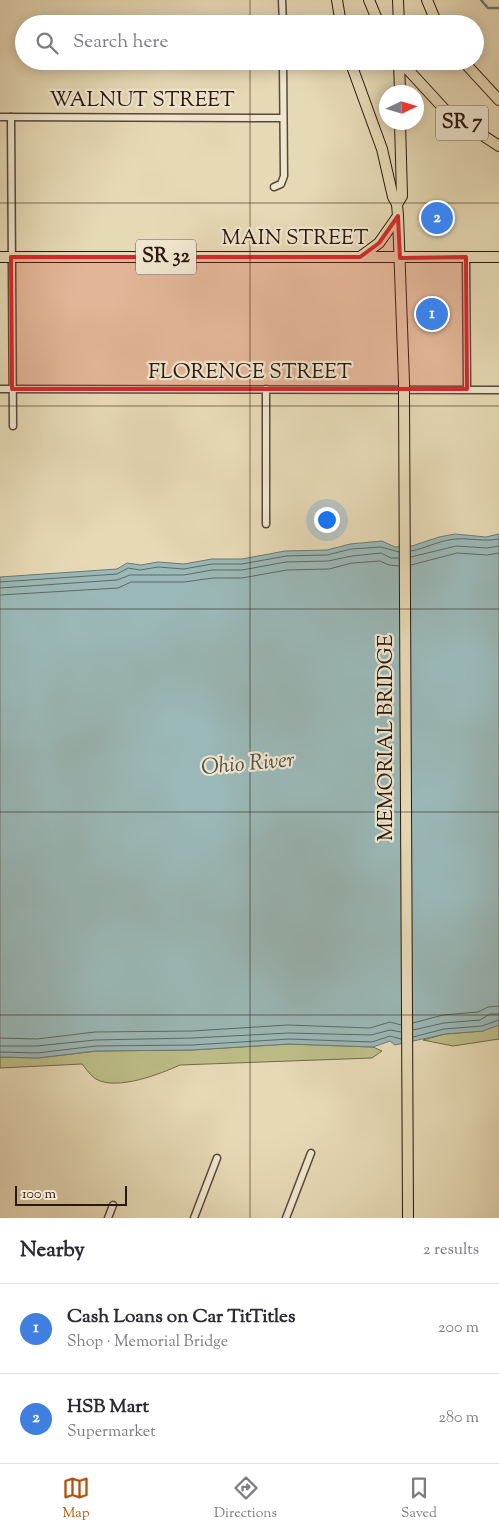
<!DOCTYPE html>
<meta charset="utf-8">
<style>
:root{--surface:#fff;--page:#f2f2f3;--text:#2b2b33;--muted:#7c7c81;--line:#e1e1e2;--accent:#b45309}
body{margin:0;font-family:"Sorts Mill Goudy",serif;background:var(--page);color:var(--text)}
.compass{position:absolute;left:379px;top:85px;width:45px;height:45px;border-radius:50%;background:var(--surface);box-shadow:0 2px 12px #0003;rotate:86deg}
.scale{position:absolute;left:15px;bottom:12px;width:112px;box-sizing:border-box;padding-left:5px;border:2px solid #2b170e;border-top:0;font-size:14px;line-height:18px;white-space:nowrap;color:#2b170e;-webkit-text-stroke:4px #efe6cf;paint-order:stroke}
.you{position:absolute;left:326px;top:519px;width:18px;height:18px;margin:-12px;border:4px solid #fff;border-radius:50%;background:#1a73e8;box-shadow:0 0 0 8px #1a73e833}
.badge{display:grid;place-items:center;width:32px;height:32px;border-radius:50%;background:var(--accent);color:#fff;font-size:16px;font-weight:700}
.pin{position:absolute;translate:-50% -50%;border:2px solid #fff;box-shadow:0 1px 5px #0006}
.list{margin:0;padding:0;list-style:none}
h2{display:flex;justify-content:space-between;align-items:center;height:65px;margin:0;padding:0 20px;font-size:21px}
h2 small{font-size:16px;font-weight:400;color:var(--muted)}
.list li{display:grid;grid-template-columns:32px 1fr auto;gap:15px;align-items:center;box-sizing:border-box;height:90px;padding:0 20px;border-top:1px solid var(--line)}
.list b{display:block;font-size:19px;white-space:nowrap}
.list p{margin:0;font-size:16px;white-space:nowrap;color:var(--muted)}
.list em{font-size:16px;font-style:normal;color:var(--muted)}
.icon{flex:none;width:28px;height:28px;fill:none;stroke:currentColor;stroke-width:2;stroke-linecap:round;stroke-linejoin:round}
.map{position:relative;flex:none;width:499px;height:1218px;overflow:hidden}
.search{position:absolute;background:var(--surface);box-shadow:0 2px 12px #0003;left:15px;right:15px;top:15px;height:55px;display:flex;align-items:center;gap:12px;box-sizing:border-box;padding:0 18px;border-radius:28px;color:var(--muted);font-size:19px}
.sheet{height:245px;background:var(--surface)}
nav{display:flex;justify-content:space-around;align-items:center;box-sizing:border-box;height:70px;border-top:1px solid var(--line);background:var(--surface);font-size:14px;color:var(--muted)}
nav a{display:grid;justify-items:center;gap:2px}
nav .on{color:var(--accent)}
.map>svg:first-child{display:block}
.green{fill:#bdbd88;stroke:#746a4b}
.water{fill:#9ab8b7;stroke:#6e7873}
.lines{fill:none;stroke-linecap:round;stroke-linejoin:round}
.shore{stroke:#626862;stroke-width:1}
.stream{stroke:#6e7873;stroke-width:2.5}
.minor-casing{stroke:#5a4838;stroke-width:9}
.primary-casing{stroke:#2b170e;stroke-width:12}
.trunk-casing{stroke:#2b170e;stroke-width:12}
.minor{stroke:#efe6cf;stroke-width:6}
.primary{stroke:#e6d9b5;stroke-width:10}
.trunk{stroke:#e6d9b5;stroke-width:10}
.primary-bridge-casing{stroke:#2b170e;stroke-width:12;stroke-linecap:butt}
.primary-bridge{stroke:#e6d9b5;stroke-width:10}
.marked{fill:#d62828;fill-opacity:0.2;stroke:#d62828;stroke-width:4;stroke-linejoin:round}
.grid{fill:none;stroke:#2b170e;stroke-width:1;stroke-opacity:0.55}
.labels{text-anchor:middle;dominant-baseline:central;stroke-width:4.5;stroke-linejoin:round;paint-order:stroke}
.shield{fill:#efe6cf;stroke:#665548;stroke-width:1}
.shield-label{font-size:20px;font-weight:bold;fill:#2b170e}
.street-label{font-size:21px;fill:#2b170e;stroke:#efe6cf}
.water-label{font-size:22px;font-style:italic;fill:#524f49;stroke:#efe6cf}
</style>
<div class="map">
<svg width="499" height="1218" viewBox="0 0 499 1218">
<rect width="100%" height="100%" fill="#e6d9b5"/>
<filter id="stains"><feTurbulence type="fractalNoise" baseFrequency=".004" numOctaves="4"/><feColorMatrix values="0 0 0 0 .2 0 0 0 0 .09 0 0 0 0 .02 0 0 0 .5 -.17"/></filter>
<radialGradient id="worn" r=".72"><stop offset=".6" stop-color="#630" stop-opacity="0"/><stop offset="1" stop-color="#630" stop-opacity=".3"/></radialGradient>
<!-- green -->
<g class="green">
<polygon points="494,1025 499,1025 499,1039 453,1046 423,1040 445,1034 483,1031"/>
<path d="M289,1044L373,1047L382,1051L372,1058L180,1065C160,1074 117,1091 96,1079C91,1076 86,1069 82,1064L0,1068V1057L38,1058L96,1051L192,1050Z"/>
</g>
<!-- water -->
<polygon class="water" points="455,534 486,537 499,534 499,1025 483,1031 445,1034 395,1045 390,1041 373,1047 289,1044 192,1050 96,1051 38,1058 0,1057 0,577 117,569 127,563 141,565 158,562 184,564 212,559 242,559 285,551 327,550 350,544 382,541 395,547 412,546 439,537"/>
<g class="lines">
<!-- shore -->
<g class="shore">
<path d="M411,551C427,548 440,540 456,539C471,538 484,542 499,539"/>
<polyline points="411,557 456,546 487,548 499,546"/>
<polyline points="411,565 457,553 487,555 499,553"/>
<polyline points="0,582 117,574 128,568 140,570 158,567 184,569 212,564 242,564 286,556 327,555 351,549 381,547 399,552"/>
<polyline points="0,588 117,580 130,575 184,575 212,570 242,570 286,562 328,561 352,556 381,553 391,558 399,558"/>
<polyline points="0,595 118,588 131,582 184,582 213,578 242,578 287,570 329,569 352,563 380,561 389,565 399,566"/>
<polyline points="413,1023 443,1015 478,1012 488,1007 499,1006"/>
<polyline points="413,1030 444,1023 480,1020 490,1014 499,1014"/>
<polyline points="413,1037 444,1029 482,1026 499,1020"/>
<polyline points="0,1038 37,1039 95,1032 192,1031 288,1025 370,1028 390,1022 401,1025"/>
<polyline points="0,1046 37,1046 95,1040 192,1038 289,1033 371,1035 390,1030 401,1032"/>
<polyline points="0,1052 37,1053 96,1046 192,1045 289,1039 372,1042 390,1036 401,1039"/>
</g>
<!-- stream -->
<polyline class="stream" points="481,0 488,8 499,8"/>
<!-- minor casing -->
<g class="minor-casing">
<g id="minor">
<polyline points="282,0 283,24"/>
<polyline points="0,117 283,118"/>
<polyline points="11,117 13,426"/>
<polyline points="274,187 281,184 284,176 283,61"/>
<polyline points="466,257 467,389"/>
<polyline points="0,389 499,390"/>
<polyline points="266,524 266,389"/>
<polyline points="108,1218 113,1205"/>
<polyline points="194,1218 217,1158"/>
<polyline points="286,1218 311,1153"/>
</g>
</g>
<!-- primary casing -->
<g class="primary-casing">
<g id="primary">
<polyline points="337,0 341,24"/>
<polyline points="398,0 399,24"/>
<polyline points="350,61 382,149 393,197 397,204"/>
<polyline points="399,61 400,92"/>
<polyline points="400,122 402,196 397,204 398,216 404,382"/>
<polyline points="0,257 499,257"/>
<polyline points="360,257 379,243 398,216"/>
<polyline points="404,394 408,1218"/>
</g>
</g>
<!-- trunk casing -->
<g class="trunk-casing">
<g id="trunk">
<polyline points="369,0 379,24"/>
<polyline points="427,0 437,24"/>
<polyline points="400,61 447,112 499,146"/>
<polyline points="463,61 499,100"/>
</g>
</g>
<!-- minor -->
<use href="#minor" class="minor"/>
<!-- primary -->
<use href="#primary" class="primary"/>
<!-- trunk -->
<use href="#trunk" class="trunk"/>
<!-- primary-bridge casing -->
<g class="primary-bridge-casing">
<polyline id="primary-bridge" points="404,382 404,394"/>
</g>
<!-- primary-bridge -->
<use href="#primary-bridge" class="primary-bridge"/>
</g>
<!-- marked area -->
<path class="marked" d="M398,216L400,258L466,257L467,389H12L11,257H360L379,243Z"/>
<!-- grid -->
<path class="grid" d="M250,0V24M250,61V1218M0,203H499M0,406H499M0,609H499M0,812H499M0,1015H499"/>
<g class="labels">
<!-- shield labels -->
<g class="shield">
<rect x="436" y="105.5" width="52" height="35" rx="4"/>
<rect x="136" y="239.5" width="60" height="35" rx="4"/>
</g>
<g class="shield-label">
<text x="462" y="123">SR 7</text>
<text x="166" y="257">SR 32</text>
</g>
<!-- street labels -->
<g class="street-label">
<text x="142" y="101">WALNUT STREET</text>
<text x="295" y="239">MAIN STREET</text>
<text x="250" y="373">FLORENCE STREET</text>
<text transform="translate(387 738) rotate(-90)">MEMORIAL BRIDGE</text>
</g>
<!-- water labels -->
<g class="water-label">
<text transform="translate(248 765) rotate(-5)">Ohio River</text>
</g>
</g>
<rect width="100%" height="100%" filter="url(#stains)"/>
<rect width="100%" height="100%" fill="url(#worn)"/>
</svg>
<svg class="compass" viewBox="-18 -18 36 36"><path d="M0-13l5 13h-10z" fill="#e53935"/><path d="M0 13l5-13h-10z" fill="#7c7c81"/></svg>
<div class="scale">100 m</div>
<div class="you"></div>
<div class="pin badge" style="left:432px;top:314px;background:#3f7fe0">1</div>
<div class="pin badge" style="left:437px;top:218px;background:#3f7fe0">2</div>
<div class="search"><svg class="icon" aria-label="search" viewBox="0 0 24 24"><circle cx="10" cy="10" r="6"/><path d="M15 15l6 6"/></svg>Search here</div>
</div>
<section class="sheet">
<h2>Nearby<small>2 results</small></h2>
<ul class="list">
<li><span class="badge" style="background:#3f7fe0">1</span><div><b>Cash Loans on Car TitTitles</b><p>Shop · Memorial Bridge</p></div><em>200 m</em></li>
<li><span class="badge" style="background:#3f7fe0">2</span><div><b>HSB Mart</b><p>Supermarket</p></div><em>280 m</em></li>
</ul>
</section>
<nav>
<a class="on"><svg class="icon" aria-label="map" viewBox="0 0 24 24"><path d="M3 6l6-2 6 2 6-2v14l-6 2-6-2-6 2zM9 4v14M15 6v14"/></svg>Map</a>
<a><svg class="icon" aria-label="directions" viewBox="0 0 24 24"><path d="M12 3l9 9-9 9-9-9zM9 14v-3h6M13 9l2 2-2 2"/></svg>Directions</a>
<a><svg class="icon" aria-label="saved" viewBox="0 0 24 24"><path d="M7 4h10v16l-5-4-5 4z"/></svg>Saved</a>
</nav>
